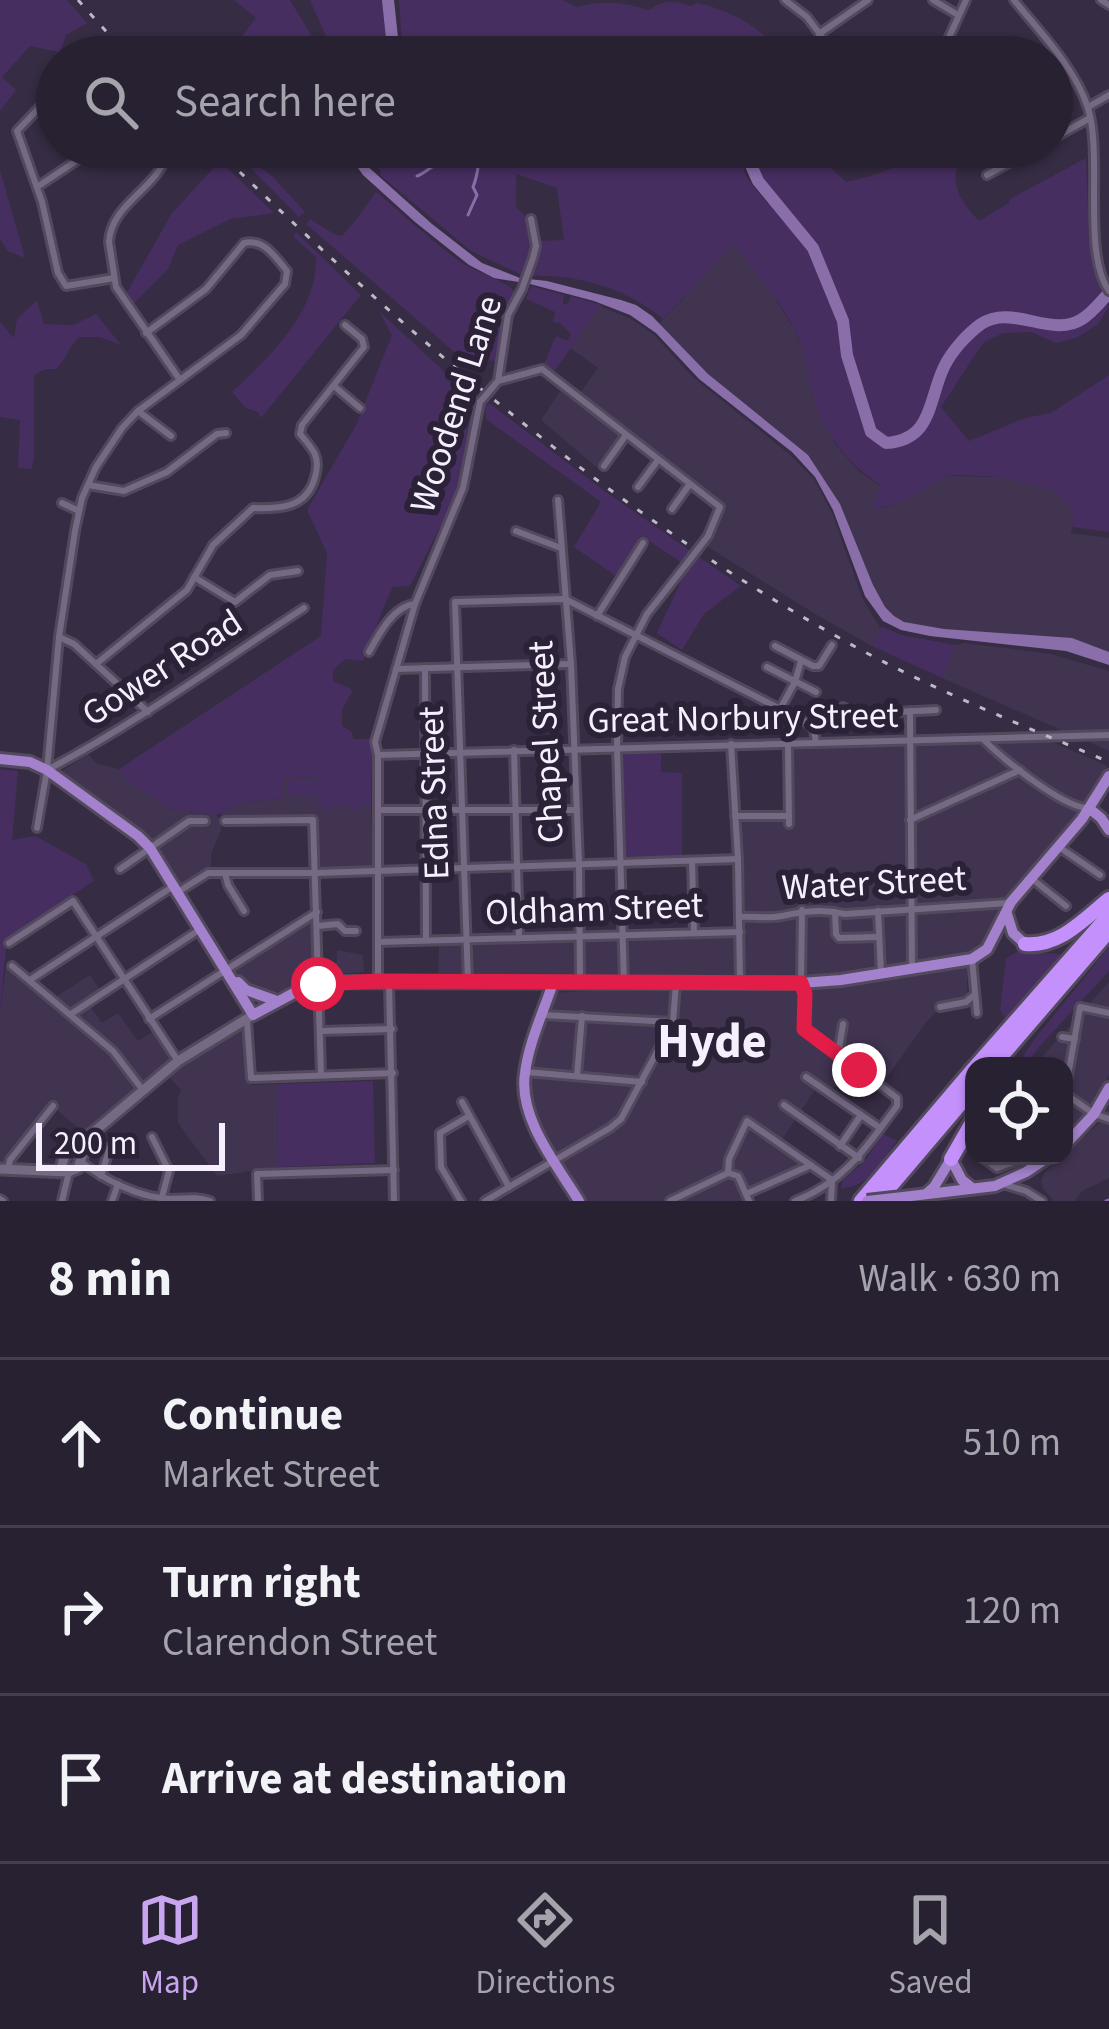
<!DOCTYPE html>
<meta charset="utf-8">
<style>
:root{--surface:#282132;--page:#342e3e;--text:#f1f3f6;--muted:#a5a3ac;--line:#443e4d;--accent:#c7a6ef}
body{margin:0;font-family:"Source Sans 3",sans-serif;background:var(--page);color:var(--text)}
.controls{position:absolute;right:36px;bottom:36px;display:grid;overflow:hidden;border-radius:24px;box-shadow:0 3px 9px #0004}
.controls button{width:108px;height:108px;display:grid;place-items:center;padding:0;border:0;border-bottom:3px solid var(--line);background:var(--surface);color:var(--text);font:60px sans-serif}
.scale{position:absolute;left:36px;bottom:30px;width:189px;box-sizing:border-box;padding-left:12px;border:6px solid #f5effe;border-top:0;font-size:33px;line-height:42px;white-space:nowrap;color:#f5effe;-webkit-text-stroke:9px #2c2238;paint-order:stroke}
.stop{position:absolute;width:36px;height:36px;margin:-27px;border:9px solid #e11d48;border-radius:50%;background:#fff}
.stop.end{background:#e11d48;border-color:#fff;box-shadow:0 3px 12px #0008}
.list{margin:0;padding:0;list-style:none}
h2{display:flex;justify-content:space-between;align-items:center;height:156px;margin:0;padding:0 48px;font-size:51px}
h2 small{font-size:39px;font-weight:400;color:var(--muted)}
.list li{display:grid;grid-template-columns:78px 1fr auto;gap:36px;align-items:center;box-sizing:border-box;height:168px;padding:0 48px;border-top:3px solid var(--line)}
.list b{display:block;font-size:45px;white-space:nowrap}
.list p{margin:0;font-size:39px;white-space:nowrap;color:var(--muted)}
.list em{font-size:39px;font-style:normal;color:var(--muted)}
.icon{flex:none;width:66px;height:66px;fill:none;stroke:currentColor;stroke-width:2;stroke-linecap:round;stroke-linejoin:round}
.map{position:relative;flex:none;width:1109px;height:1201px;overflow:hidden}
.search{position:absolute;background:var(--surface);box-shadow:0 3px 9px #0004;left:36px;right:36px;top:36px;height:132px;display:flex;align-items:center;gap:30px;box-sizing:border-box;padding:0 42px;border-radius:66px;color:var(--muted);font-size:45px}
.sheet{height:660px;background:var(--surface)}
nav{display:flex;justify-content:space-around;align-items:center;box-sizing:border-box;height:168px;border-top:3px solid var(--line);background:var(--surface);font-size:33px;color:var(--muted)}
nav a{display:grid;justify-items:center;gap:6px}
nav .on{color:var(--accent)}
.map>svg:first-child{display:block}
.built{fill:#413451}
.green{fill:#472e61}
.water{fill:#896ea9}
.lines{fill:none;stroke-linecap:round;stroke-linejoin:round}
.stream{stroke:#896ea9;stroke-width:3}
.river{stroke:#896ea9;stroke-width:12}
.street-casing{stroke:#52495c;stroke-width:12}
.secondary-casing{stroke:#52495c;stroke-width:15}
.primary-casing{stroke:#52495c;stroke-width:16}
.highway-casing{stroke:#52495c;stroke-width:20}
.street{stroke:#756984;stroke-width:6}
.secondary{stroke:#756984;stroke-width:9}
.primary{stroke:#a481cc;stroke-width:10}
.highway{stroke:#c491fc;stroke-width:14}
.rail{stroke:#bfb8c9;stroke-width:3;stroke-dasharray:6 12;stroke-linecap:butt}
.street-bridge-casing{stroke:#52495c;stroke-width:12;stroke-linecap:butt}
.primary-bridge-casing{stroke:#52495c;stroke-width:16;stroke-linecap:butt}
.street-bridge{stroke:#756984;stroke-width:6}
.primary-bridge{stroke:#a481cc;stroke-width:10}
.route{stroke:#e11d48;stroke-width:15}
.labels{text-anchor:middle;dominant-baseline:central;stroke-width:12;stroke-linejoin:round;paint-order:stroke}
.street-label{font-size:36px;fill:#f5effe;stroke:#2c2238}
.district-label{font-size:48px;font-weight:bold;fill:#f5effe;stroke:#2c2238}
</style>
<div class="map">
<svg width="1109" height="1201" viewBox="0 0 1109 1201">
<rect width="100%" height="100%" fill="#362c43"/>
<!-- built -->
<g class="built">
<polygon points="734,244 767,285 795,331 804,352 813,396 834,443 858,470 881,487 874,507 878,509 903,501 946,476 1001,477 1053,490 1075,512 1071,533 1109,538 1109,660 1076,647 941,633 887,618 814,470 656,327"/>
<polygon points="600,306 631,319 654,335 693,377 788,453 814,479 832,513 863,600 881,630 872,646 817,615 705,545 701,535 715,510 627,441 603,473 541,420 560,391 574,401 598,368 570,348"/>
<polygon points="964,643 1051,654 1109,671 1109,751 942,678 955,645"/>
<polygon points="1045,739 1108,766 1089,801 997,910 991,936 980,950 967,960 967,999 946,1003 927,1021 883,1083 854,1063 832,1090 820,1082 777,1147 802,1164 748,1188 743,1197 744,1201 582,1201 551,1149 536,1113 530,1090 531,1044 538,1024 556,993 610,989 739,991 745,981 438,973 439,945 745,936 742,821 793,820 794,750"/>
<polygon points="88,754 97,764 119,769 126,779 168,808 216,815 221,821 221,830 211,854 211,867 179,887 156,851 59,773"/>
<polygon points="318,777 318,804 371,805 373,867 321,870 318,817 226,820 220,813 244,802 281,799 282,778"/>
<polygon points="312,921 315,961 337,962 337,950 363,955 364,972 303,977 284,990 270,994 255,991 233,970"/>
<polygon points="6,966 48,1002 90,975 104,996 90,1006 102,1023 118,1013 138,1041 156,1030 178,1061 247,1019 251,1085 277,1084 278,1167 217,1176 178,1123 178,1098 181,1090 165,1072 88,1136 53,1107 10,1160 8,1169 0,1169 0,1011"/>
<polygon points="1109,982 1109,1075 1094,1103 1064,1136 1064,1066 1034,1066"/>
<polygon points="1109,1107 1109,1178 1082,1191 1075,1201 1054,1201 1043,1189 1041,1181 1045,1172 1098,1124"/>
</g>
<!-- green -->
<g class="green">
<polygon points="0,0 67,0 87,23 66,35 60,52 30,46 2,77 16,90 0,111"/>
<polygon points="234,0 290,0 314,40 317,57 200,57 193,43 201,42 217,54 227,55 256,18"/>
<polygon points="310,0 388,0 394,57 335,57"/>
<path d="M399,0H563L577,7C601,0 625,2 648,10C664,0 673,0 691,6L698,3C733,11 763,29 785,57H403Z"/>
<polygon points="230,147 298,147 286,156 267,155 259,166 273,177 305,212 299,217"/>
<path d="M354,147H735L747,178L768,204L771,198L754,176L743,147H818L823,160L846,182C875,176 897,170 919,147H973C943,173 956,197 979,221L1009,203L1010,199L1086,158L1089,239L1097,281L1109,307L1097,325L1076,338L1056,343L1031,332L1003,333L983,343L941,407L969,441L1025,418L1051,413L1109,375V532L1072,527L1074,512L1053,490L1001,477L960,475L946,476L903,501L877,509L873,506L881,486C846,461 822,434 812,391C807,372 806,354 798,337C782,303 757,273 734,244L663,319C628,289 577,274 531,276L539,259L540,241L564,240L557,188L516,174V207C541,229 537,240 528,271L525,270L522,275L471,251L380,175L381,171Z"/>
<polygon points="220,161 274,213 230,219 178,245 168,269 134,303 127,292 172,213"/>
<polygon points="0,170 25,258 8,251 0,239"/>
<path d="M376,192C403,214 429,239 458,260C475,273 505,279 516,293C502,314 500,337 502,362L471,358L466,362L306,224L310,219L334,234L342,236L355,221Z"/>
<path d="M296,232L361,295L261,418L258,412L246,408L232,392C269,357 318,312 316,257L293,236Z"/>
<polygon points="531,286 564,295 563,304 568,304 571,296 601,305 551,376 542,369 554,340 557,336 567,341 571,334 560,323 553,322 555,312 526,299"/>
<path d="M37,300L44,324L73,325L96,314L121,345L100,337H79C69,347 66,359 56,369H46L34,375V456L32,469L18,468L20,420L0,417V322L14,338L17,319Z"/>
<path d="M379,311L461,387L454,416L475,420L458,492L410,586L393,587C380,611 375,636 363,661L345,659L333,670V681L353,690L342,710V726L352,732L353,739H372L371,805H359L356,812H351L349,805H331L328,813H325L323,805H318V784L316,795H288V780L317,781L318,777L283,778L282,799L244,802L216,815L168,808L126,779L119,769L321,636L327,553L307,510L356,425L392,335Z"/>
<polygon points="489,403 603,490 741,586 704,614 682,650 657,633 681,581 690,568 649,541 623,581 574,547 601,502 486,419 485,406"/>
<polygon points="880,626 902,635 955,645 942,678 872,646 881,630"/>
<polygon points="626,753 661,754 661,772 682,773 682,856 626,856 623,757"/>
<polygon points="0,769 18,771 12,840 35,836 86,864 94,881 7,938 0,1011"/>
<polygon points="1109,947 1109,971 1038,1048 1026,1066 1017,1066 1033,1041"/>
<polygon points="1018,951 1061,954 1029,994 1005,1018 1000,1010 1006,959"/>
<polygon points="373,1081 375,1163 278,1167 277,1084"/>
<path d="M883,1134L897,1141C882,1161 868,1188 841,1188L843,1180L864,1162Z"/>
</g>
<!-- water -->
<polygon class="water" points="336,147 346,147 432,224 482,263 520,278 547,281 621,300 636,305 652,316 708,374 808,455 840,504 873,585 885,607 894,616 904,622 944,629 1072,638 1109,652 1109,665 1066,651 930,636 901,630 883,621 865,596 833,510 815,477 792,452 699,379 656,333 630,315 594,301 530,284 494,278 469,265 415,222 363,175 351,158"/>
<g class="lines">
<!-- stream -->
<g class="stream">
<polyline points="234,40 239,39 260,51"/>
<polyline points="256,57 274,40"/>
<polyline points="264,148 265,147"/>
<path d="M417,176C423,174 428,169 434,166C450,159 463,159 479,147"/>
<path d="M468,215L477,195L473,187C479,173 478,160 482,147"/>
<polyline points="1106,1201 1109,1200"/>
</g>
<!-- river -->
<g class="river">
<polyline points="388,0 394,57"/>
<path d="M743,147L758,181L813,248L843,321L847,355L871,432L886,443C933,440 928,400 944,367C951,352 967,334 981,324C1012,303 1052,339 1082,319C1092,313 1101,301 1109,293"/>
</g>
<!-- street casing -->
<g class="street-casing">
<g id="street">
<polyline points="785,0 807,17 837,57"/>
<polyline points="933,0 958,15"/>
<path d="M1014,0C1040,32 1075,68 1088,108C1103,156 1082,253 1109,291"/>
<polyline points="1101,0 1109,5"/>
<polyline points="819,34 868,0"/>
<polyline points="946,46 961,57"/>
<polyline points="862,50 869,45 894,57"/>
<polyline points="940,57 966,0"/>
<polyline points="57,89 17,131 42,202 58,273 66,286 114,278"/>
<polyline points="1088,107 1109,95"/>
<polyline points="1052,139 1090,118"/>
<path d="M163,147L167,153C158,189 111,203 109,242L116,287L180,380"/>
<polyline points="987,175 1038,147"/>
<polyline points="37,187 82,157"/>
<polyline points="531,219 536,246 533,258 522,289 508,315 498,381 542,369 720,507 708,536"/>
<polyline points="334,386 360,408"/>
<polyline points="138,411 171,436"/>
<polyline points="604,466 626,435"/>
<polyline points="88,485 124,491 167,472 217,434 226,433"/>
<polyline points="638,487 658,460"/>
<polyline points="558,500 571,664 579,864 580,981"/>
<polyline points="62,503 79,511"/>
<polyline points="672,509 689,485"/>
<polyline points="516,531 561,548"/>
<polyline points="194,577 235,602 270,575 298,571"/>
<polyline points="597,616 643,543"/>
<polyline points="59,637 74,644 148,712"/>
<polyline points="775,646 813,666 819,666 832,645"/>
<path d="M369,652C379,634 393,606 415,604"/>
<path d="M96,664L187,590L213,545L253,508C280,509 307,508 315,477C321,457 313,449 300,434L302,425L364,347L362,339L345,325"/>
<polyline points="767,667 816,692"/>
<polyline points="425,668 426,940"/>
<polyline points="396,669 571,664"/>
<polyline points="843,707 855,714 936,710"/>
<polyline points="780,709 795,682 801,661"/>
<polyline points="910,711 912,968"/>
<path d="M984,740C1004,760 1060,805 1086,808"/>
<polyline points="731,744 738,859 740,981"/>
<polyline points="788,744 789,824"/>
<polyline points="514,750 519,938"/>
<polyline points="378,755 1109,735"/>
<path d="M49,769C138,722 219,663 304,608"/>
<polyline points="378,810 577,810"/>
<polyline points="735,816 789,816"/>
<polyline points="910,820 1020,770"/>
<polyline points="225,821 313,820 321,1075"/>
<path d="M37,828L47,770L59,637L75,531L82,498L96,467L122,428L138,411L241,335L285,284L287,271C275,257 264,238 244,243L206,289L146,333"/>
<polyline points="1059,847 1100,875"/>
<polyline points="692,861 694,933"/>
<polyline points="120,869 189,821 205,821"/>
<polyline points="225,873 228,885 244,911"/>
<polyline points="1031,878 1066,906"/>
<polyline points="178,892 208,873 316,873 738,859"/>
<polyline points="878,911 881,973"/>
<polyline points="835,912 836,934 839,938 878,937"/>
<path d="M739,917C753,916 769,919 782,916C805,911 822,909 845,914L1008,903"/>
<polyline points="317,926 338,924 345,931 356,931"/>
<polyline points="378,942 740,932"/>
<polyline points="9,943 73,901 178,1061"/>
<polyline points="972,959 977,1013"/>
<polyline points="12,966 113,1051 142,1089"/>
<polyline points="30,980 172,887"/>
<polyline points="378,981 378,755 375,742 415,604 463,488 480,402"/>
<polyline points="468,982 455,602 565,599 808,723 814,730 816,742"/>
<polyline points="624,982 617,748 618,689 625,657 647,614 688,562"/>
<polyline points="389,983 394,1201"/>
<polyline points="940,1007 966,1002 974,995"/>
<polyline points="71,1014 199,930"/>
<polyline points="543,1015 673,1022"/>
<polyline points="149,1019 317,912"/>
<polyline points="247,1021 251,1078 393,1073"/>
<polyline points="320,1031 392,1029"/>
<polyline points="1062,1037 1075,1039"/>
<polyline points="838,1055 843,1024"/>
<polyline points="526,1072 642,1082"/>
<polyline points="577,1076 582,1016"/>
<polyline points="806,1077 880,1128"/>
<polyline points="1064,1093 1094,1114 1109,1119"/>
<polyline points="1065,1093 1080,1007 1109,1013"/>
<polyline points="462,1102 509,1187"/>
<polyline points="784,1105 859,1158"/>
<polyline points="152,1137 169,1171 162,1197"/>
<polyline points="840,1146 861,1115"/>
<polyline points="980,1156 997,1168 1019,1160 1022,1156"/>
<path d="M80,1161C104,1180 140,1198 171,1199C186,1199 195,1196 210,1201"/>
<polyline points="8,1169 10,1160 53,1106"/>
<polyline points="728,1173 729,1159 747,1121 832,1180"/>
<polyline points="728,1173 738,1176 749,1201"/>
<polyline points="101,1176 110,1147"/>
<polyline points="1006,1185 1026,1191 1042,1201"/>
<polyline points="746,1194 811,1165"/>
<polyline points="0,1199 3,1201"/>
<polyline points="62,1201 69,1172"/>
<polyline points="112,1201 118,1184"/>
<polyline points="258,1201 257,1174 394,1170"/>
<polyline points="461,1201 441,1167 440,1133 469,1116"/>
<polyline points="485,1201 610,1128 621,1119 673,1022 676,983"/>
<polyline points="670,1201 728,1173"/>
<path d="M795,1201C845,1182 866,1147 897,1106V1098L803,1027L805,994L801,983L802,910"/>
<polyline points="831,1201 832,1180"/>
</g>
</g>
<!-- secondary casing -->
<g class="secondary-casing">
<g id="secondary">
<polyline points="0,1169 68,1172"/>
<polyline points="68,1172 62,1166 64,1157 178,1061 253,1015"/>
<polyline points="68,1172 78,1168 88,1139"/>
</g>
</g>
<!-- primary casing -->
<g class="primary-casing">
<g id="primary">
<polyline points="0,759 30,762 47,770 138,836 150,848 253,1015 305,987 327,982 801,983 841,980 972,959 987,949 1011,902 1082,819 1109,776"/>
<polyline points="1090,809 1101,818 1109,830"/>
<polyline points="1007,914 1013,933 1025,944"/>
<polyline points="238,982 246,990 277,1001"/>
<path d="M553,983C543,1013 529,1042 525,1073C518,1118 557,1165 579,1201"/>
<polyline points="1064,1146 1094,1114 1109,1088"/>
<polyline points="951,1159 962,1180 972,1188"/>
<polyline points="926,1194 934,1187 951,1159"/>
<polyline points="903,1197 995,1186 1026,1172 1050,1156"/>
</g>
</g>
<!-- highway casing -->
<g class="highway-casing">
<g id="highway">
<path d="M1025,944C1060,947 1084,919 1109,899"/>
<polyline points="976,1066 1109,915"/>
<polyline points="993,1066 1109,931"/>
<polyline points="951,1159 974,1119"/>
<polyline points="861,1201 974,1068"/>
<polyline points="878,1201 974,1088"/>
</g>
</g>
<!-- street -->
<use href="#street" class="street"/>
<!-- secondary -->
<use href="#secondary" class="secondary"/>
<!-- primary -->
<use href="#primary" class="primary"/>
<!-- highway -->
<use href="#highway" class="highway"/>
<!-- rail -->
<g class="rail">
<polyline points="78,0 129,57"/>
<path d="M214,147C403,331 604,506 836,636C923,686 1017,723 1109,762"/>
</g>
<!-- street-bridge casing -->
<g class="street-bridge-casing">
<g id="street-bridge">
<polyline points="480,402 498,381"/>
<polyline points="688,562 708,536"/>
</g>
</g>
<!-- primary-bridge casing -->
<g class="primary-bridge-casing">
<polyline id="primary-bridge" points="867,1201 903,1197"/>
</g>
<!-- street-bridge -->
<use href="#street-bridge" class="street-bridge"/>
<!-- primary-bridge -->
<use href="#primary-bridge" class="primary-bridge"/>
</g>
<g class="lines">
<!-- route -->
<polyline class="route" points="318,984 378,981 801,983 805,994 804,1029 859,1070"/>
</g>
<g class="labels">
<!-- street labels -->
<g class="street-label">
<text transform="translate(456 404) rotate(-72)">Woodend Lane</text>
<text transform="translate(162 668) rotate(-33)">Gower Road</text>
<text transform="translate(743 718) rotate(-1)">Great Norbury Street</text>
<text transform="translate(546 742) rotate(-93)">Chapel Street</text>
<text transform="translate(434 793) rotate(-92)">Edna Street</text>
<text transform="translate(874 883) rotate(-3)">Water Street</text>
<text transform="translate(594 909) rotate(-2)">Oldham Street</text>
</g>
<!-- district labels -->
<g class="district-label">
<text x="712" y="1042">Hyde</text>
</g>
</g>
</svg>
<div class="controls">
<button><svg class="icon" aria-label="locate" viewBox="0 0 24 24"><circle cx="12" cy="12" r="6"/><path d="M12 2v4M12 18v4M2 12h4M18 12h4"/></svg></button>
</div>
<div class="scale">200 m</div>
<div class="stop" style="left:318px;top:984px"></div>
<div class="stop end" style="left:859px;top:1070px"></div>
<div class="search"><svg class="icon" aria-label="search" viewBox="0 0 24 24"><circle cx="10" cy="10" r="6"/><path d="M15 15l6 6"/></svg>Search here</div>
</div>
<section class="sheet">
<h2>8 min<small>Walk · 630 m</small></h2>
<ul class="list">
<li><svg class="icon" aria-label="ahead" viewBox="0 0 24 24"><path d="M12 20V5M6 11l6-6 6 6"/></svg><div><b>Continue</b><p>Market Street</p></div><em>510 m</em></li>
<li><svg class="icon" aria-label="right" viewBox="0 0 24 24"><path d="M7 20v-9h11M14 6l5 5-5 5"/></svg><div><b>Turn right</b><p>Clarendon Street</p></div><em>120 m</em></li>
<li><svg class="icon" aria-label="arrive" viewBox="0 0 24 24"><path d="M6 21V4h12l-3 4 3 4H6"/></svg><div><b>Arrive at destination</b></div></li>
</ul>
</section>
<nav>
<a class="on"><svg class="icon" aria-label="map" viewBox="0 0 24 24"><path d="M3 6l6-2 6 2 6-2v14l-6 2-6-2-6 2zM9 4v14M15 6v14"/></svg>Map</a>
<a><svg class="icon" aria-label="directions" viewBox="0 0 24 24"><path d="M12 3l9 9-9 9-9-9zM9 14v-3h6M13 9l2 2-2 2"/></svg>Directions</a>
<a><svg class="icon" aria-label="saved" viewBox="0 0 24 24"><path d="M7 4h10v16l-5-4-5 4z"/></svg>Saved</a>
</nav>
